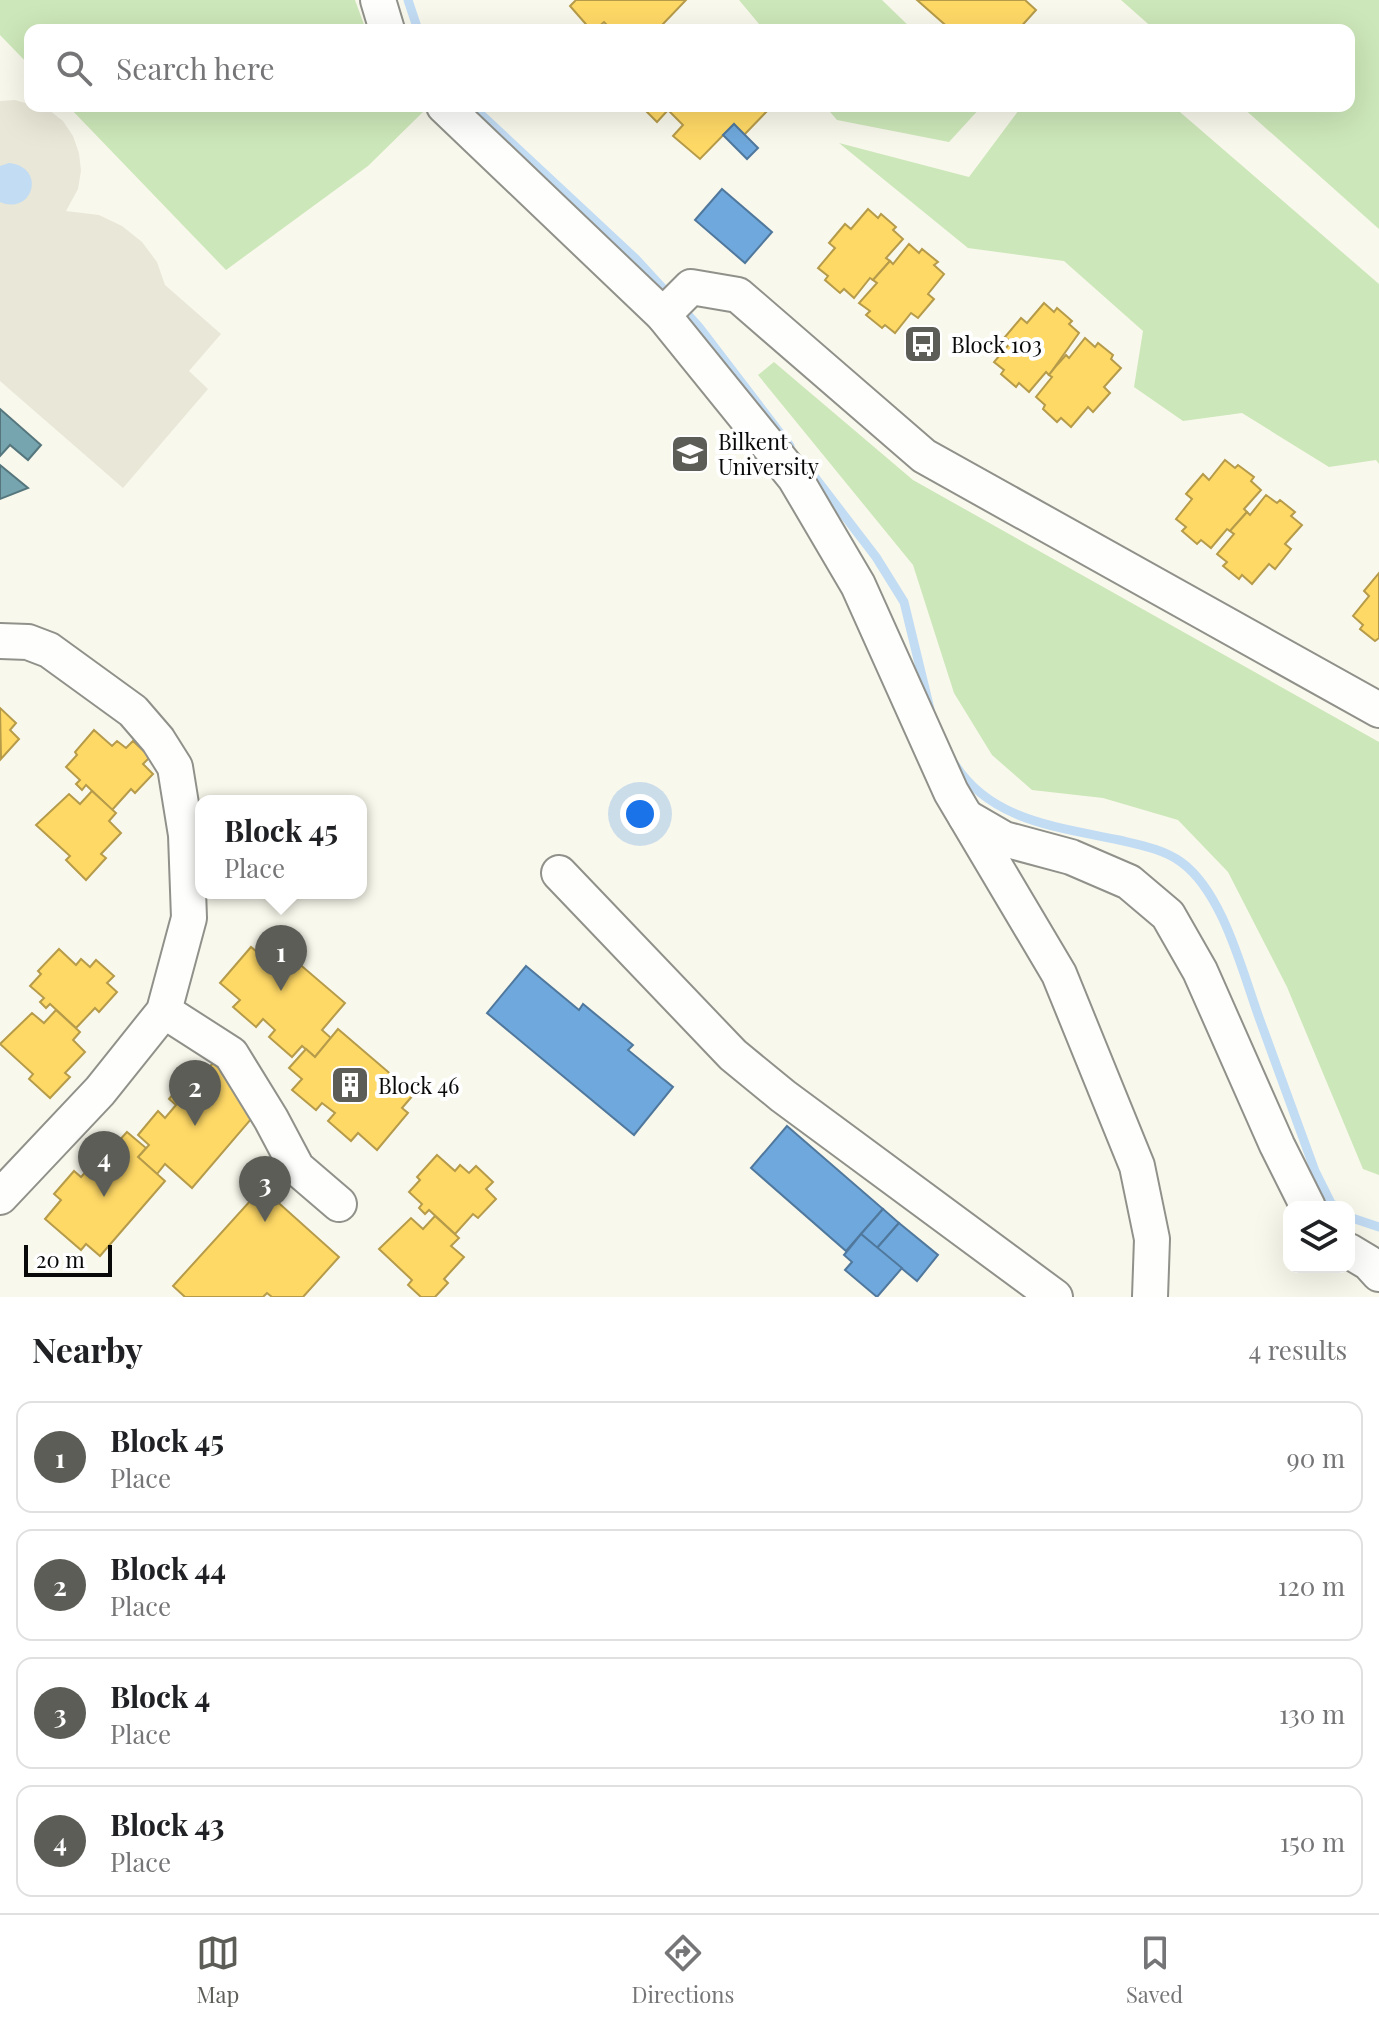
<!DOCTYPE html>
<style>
:root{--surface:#fff;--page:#f6f6f6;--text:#202124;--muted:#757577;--line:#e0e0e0;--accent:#5d5d58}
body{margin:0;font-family:"Playfair Display",serif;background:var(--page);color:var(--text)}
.controls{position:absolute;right:24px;bottom:24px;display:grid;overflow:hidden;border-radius:16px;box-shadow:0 8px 32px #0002}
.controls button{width:72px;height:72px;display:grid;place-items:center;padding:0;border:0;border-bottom:2px solid var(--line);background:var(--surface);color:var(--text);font:40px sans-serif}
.scale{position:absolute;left:24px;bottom:20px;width:88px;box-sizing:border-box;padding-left:8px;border:4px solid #090909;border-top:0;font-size:22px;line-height:28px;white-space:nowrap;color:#090909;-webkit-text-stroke:6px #fff;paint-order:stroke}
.you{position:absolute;left:640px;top:814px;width:28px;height:28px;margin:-20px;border:6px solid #fff;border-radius:50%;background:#1a73e8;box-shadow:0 0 0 12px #1a73e833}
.badge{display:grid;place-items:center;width:52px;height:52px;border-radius:50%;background:var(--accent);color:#fff;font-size:26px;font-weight:700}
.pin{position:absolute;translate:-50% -66px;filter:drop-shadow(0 2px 4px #0008)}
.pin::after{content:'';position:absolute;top:42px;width:28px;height:24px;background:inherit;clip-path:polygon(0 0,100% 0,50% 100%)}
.popup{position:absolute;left:195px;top:795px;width:172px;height:104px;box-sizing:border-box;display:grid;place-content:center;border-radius:16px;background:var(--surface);filter:drop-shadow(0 2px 6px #0005);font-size:26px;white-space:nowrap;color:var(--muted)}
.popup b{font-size:30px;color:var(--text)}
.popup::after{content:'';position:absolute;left:50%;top:100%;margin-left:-16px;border:16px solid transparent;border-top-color:var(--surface)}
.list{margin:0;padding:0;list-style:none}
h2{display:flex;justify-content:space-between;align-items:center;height:104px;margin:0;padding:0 32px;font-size:34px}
h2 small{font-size:26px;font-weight:400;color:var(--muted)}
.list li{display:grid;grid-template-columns:52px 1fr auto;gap:24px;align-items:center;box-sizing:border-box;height:112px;margin:0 16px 16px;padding:0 16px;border:2px solid var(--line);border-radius:16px}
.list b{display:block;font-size:30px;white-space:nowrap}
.list p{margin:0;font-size:26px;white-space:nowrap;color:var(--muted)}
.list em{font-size:26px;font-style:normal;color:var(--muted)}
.icon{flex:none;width:44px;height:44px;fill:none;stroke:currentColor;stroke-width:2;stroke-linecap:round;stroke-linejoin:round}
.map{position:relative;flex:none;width:1379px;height:1297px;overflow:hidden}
.search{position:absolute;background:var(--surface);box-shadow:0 8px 32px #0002;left:24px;right:24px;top:24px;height:88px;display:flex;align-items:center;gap:20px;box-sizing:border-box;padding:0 28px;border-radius:16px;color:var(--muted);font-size:30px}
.sheet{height:616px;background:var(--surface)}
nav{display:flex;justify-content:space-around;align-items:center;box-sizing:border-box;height:112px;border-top:2px solid var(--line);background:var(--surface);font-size:22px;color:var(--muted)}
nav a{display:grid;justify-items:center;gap:4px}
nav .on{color:var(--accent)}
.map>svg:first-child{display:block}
.forest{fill:#cce7b9}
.plaza{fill:#e9e7d7}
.water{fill:#c2dcf4}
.homes{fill:#ffd966;stroke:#b59b4a;stroke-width:2}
.schools{fill:#6fa8dc;stroke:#50789d;stroke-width:2}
.public{fill:#76a5af;stroke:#55767d;stroke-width:2}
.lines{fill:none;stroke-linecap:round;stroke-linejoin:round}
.stream{stroke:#c2dcf4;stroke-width:9}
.street-casing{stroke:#91918b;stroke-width:38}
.street{stroke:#fefefc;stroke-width:34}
.labels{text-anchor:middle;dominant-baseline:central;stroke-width:8;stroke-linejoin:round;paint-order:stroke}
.poi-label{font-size:22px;fill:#090909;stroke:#fff;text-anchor:start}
</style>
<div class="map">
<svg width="1379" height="1297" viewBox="0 0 1379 1297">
<rect width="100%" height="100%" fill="#f9f8ec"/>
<!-- forest -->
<g class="forest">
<polygon points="0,0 355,0 366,30 30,30 30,66 0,35"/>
<polygon points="739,0 882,0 913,30 764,30"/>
<polygon points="1121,0 1379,0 1379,229 1241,106 1349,106 1349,30 1155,30"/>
<polygon points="68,106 420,106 424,111 368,166 226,270"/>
<polygon points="825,106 982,106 949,142 837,120"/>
<polygon points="1022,106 1173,106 1379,284 1379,464 1376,460 1329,467 1242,413 1183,421 1134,387 1143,331 1064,261 968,248 839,143 969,177"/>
<polygon points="774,362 913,480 1379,742 1379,1175 1363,1169 1287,987 1228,872 1178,820 1103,798 1032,790 992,755 954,693 913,565 758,375"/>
</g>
<!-- plaza -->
<polygon class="plaza" points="15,100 49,110 63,121 73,136 79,153 81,171 78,189 66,211 99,215 122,226 142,242 157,262 165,285 221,334 189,371 208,389 123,488 0,381 0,101"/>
<!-- water -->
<path class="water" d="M9,163C47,167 33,216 0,202V166Z"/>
<!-- homes -->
<g class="homes">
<polygon points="576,0 686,0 662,25 667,30 612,30 604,22 595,30 591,30 570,6"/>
<polygon points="917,0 1025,0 1036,10 1018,30 951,30"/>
<polygon points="641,106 765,106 769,109 744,135 734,124 700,159 673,136 683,125 668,110 657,122"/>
<polygon points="868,209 878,218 881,214 896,227 893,230 903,239 886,258 890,261 873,280 870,278 854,298 844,289 840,293 825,280 828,276 818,268 835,248 829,243 845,224 851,229"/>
<polygon points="909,244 919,253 922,249 938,262 934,265 944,274 928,294 934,299 918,318 911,313 895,333 885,325 882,328 866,315 870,311 859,303 877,283 873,280 890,261 893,264"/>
<polygon points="1044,303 1054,312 1057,308 1072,321 1069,324 1079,333 1049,375 1046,372 1029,392 1019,383 1016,387 1001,374 1004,370 994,362 1011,342 1005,337 1021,318 1027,323"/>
<polygon points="1085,338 1095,347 1098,343 1113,355 1111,359 1121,368 1104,387 1110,393 1093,412 1088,407 1071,427 1061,418 1057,422 1043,409 1045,405 1036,397 1052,377 1049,375 1057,365 1066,355 1069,358"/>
<polygon points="1225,460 1235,468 1238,465 1254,477 1251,481 1261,490 1244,509 1247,512 1230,531 1227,529 1211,548 1201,540 1197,544 1182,531 1186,527 1176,519 1192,499 1186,494 1203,474 1209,480"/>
<polygon points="1266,495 1277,503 1280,500 1295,512 1291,516 1302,525 1285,544 1291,549 1275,569 1269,564 1252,584 1242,575 1239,579 1223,566 1227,562 1217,554 1234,534 1230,531 1247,512 1250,515"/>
<polygon points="1379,573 1379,638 1375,641 1360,629 1363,625 1353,616 1369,596 1364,591"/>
<polygon points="0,708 16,723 10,730 19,739 1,759"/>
<polygon points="94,730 112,746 117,741 126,748 133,741 150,757 143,764 153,774 135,793 131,789 112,810 86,785 82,790 76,784 80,780 66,767 77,755 75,752"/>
<polygon points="92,791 116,813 109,821 121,833 101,854 106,858 86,880 66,860 70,856 36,825 69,794 80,804"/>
<polygon points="269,938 345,1003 322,1030 331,1038 315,1057 302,1046 292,1057 269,1037 275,1030 263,1019 256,1027 233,1007 240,1000 220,983 251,947 257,952"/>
<polygon points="59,949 76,965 81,959 90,967 96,960 114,976 107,983 117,992 99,1012 95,1008 76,1028 50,1004 46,1008 40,1002 44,998 30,986 41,974 38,971"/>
<polygon points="56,1010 80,1032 73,1040 85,1052 65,1073 70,1077 50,1098 29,1079 33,1074 0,1044 32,1013 44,1023"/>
<polygon points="338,1029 414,1094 402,1108 408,1113 377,1150 358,1133 351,1141 328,1121 335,1113 322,1103 316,1110 292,1090 302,1079 289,1068 306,1049 315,1057"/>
<polygon points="213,1063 249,1094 257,1112 192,1188 165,1164 157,1174 138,1157 149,1145 138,1135 158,1111 165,1118 176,1105 169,1099 188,1076 196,1082"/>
<polygon points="127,1132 146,1148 138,1157 165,1181 100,1256 86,1244 81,1250 45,1219 61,1200 54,1194 74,1171 81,1177 92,1165 85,1158 105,1135 116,1144"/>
<polygon points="437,1155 455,1171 460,1165 469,1173 476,1166 493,1182 486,1189 496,1199 478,1218 473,1214 455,1234 429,1210 425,1214 419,1208 422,1204 409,1192 420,1180 417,1177"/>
<polygon points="262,1188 339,1257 303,1297 272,1297 267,1293 263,1297 185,1297 173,1286"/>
<polygon points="435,1216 459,1238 451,1246 464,1257 444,1279 448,1283 435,1297 421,1297 408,1285 412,1280 379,1249 411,1218 423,1229"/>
</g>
<!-- schools -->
<g class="schools">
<polygon points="734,124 758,148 747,159 723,135"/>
<polygon points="722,189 772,232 745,263 695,220"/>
<polygon points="526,966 579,1010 583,1004 633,1045 628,1050 673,1087 634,1135 487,1013"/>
<polygon points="787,1126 883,1209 846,1251 751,1168"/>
<polygon points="883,1209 899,1223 877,1248 861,1234"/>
<polygon points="899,1223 938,1255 917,1281 877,1248"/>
<polygon points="861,1234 902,1268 877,1297 845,1270 852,1262 844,1255"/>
</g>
<!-- public -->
<g class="public">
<polygon points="0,409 41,445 28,460 10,445 0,456"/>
<polygon points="0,465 28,488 0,499"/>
</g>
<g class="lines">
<!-- stream -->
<g class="stream">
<polyline points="408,0 418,30"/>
<polyline points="472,106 636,259 670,296"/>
<polyline points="681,307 699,327 790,446"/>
<polyline points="807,467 876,557 904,602 930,709"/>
<path d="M954,763C990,821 1058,827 1119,840C1140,845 1163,849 1181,862C1224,893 1243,975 1261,1023C1279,1072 1297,1122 1315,1171L1331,1203L1336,1207"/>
<polyline points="1349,1217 1379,1227"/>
</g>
<!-- street casing -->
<g class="street-casing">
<g id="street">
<polyline points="378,0 387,30"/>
<polyline points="444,106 663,315 795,478 858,585 951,792 1059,974 1137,1166 1152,1239 1150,1297"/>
<polyline points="663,315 691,287 738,295 924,456 1379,710"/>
<polyline points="0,641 28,642 49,650 133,711 158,740 175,767 186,835 189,918 164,1011 100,1091 0,1197"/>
<polyline points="966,817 1004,839 1071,857 1129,882 1168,915 1200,971 1277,1145 1308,1207"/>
<polyline points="559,873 733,1055 783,1096 1055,1297"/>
<polyline points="164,1011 231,1054 271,1119 297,1168 339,1204"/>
<polyline points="1349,1251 1369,1263 1379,1274"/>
</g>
</g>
<!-- street -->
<use href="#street" class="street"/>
</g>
<!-- icons -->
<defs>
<g id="bus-square" transform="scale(2)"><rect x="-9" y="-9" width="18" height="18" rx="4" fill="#5d5d58" stroke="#fff"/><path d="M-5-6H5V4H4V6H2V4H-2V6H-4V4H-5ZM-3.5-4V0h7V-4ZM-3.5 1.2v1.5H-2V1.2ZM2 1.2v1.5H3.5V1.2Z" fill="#fff"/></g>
<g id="university-square" transform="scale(2)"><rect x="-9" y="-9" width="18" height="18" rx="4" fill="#5d5d58" stroke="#fff"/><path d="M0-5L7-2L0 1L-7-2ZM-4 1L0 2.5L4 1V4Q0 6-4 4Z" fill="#fff"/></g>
<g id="building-square" transform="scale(2)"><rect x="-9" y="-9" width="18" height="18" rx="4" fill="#5d5d58" stroke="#fff"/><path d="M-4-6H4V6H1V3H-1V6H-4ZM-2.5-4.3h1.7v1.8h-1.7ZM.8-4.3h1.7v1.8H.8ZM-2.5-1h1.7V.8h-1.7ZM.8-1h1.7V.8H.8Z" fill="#fff"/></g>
</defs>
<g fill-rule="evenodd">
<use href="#bus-square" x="923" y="344"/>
<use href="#university-square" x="690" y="454"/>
<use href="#building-square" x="350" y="1085"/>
</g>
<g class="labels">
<!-- poi labels -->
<g class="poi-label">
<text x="951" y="344">Block 103</text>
<text x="718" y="441">Bilkent<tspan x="718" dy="25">University</tspan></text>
<text x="378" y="1085">Block 46</text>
</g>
</g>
</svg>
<div class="controls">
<button><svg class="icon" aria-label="layers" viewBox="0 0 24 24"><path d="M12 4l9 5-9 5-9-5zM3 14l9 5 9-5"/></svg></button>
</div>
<div class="scale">20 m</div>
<div class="you"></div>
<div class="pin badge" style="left:281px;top:991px">1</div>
<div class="popup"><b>Block 45</b>Place</div>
<div class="pin badge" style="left:195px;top:1126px">2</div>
<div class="pin badge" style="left:265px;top:1222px">3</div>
<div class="pin badge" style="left:104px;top:1197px">4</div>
<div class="search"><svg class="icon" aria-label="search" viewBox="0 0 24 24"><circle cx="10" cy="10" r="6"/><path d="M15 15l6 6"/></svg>Search here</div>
</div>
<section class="sheet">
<h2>Nearby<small>4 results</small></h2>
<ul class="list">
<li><span class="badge">1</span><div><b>Block 45</b><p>Place</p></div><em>90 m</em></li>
<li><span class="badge">2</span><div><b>Block 44</b><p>Place</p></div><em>120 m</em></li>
<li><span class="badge">3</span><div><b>Block 4</b><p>Place</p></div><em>130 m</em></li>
<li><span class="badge">4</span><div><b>Block 43</b><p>Place</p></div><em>150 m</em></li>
</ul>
</section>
<nav>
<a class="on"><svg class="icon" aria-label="map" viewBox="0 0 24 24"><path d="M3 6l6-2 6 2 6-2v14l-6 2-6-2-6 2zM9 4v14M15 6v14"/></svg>Map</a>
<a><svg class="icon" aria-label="directions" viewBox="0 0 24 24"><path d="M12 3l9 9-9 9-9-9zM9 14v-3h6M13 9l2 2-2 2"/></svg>Directions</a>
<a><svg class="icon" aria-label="saved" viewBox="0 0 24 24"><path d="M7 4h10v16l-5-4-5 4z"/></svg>Saved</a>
</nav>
